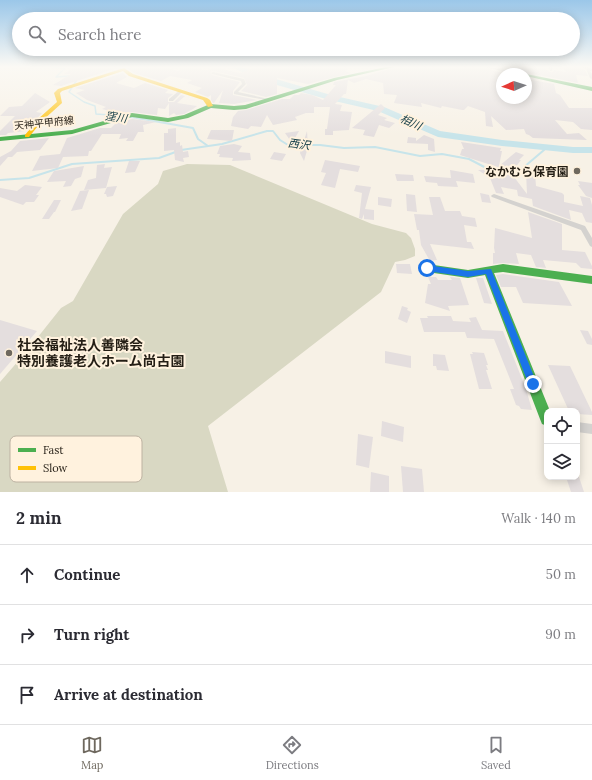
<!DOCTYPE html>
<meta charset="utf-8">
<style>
:root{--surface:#fff;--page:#f2f2f3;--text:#2b2b33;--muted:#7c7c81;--line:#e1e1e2;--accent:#6e685e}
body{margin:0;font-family:Lora,"Noto Sans JP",serif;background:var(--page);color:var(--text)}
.controls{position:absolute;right:12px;bottom:12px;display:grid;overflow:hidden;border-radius:8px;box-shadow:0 2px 10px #0003}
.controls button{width:36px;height:36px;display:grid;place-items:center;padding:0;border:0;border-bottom:1px solid var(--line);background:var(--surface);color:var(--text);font:20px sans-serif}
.compass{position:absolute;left:496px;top:68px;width:36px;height:36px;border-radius:50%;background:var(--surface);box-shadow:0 2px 10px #0003;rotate:267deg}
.stop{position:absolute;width:12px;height:12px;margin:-9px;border:3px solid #1a73e8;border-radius:50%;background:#fff}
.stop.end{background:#1a73e8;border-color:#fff;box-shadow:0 1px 4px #0008}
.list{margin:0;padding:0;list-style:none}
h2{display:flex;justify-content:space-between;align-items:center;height:52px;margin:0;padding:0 16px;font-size:17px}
h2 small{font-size:13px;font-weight:400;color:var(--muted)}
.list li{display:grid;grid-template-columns:26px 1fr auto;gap:12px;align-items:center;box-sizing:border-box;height:60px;padding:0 16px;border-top:1px solid var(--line)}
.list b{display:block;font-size:15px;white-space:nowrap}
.list em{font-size:13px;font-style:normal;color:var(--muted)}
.icon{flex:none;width:22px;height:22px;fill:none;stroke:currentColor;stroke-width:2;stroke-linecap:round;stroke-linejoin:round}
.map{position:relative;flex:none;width:592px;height:492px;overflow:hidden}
.search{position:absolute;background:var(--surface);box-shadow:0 2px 10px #0003;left:12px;right:12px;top:12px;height:44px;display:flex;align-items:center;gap:10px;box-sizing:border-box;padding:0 14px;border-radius:22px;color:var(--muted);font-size:15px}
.sheet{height:232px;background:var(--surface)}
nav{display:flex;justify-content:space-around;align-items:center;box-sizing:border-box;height:56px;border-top:1px solid var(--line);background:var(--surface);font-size:11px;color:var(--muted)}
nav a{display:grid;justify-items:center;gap:2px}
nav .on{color:var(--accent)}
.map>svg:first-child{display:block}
.green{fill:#d9d8c3}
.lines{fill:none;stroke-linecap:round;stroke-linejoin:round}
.stream-far1{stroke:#c7e4ea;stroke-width:1.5}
.stream{stroke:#c7e4ea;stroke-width:2}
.river{fill:#c7e4ea;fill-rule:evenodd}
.building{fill:#e4dede}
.street{fill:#d4d2cf;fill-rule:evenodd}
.fast{fill:#4caf50;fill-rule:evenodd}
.slow{fill:#ffc107;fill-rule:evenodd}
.route{fill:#1a73e8}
.poi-dot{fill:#6e685e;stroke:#fff2de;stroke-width:1.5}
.labels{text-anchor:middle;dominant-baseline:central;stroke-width:4;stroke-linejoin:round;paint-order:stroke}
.far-street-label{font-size:10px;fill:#241e15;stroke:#fff2de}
.far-water-label{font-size:11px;font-style:italic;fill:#18404a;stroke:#fff2de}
.poi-label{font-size:12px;font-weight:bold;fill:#241e15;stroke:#fff2de;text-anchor:end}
.near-poi-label{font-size:14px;font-weight:bold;fill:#241e15;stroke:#fff2de;text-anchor:start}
.key{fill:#fff2de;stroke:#bdb2a2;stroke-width:1}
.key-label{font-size:11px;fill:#241e15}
</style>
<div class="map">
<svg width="592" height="492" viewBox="0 0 592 492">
<rect width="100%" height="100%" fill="#f7f1e6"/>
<!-- green -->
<polygon class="green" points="187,164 230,165 372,224 406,233 411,238 415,249 415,256 405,260 395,262 381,292 208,426 228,492 0,492 0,382 26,352 61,308 73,301 123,214 158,184 163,171"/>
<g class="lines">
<!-- stream-far1 -->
<g class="stream-far1">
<polyline points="50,67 65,68 56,77 69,76"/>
<polyline points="78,78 69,92 84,102 95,106 96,114 124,116"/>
<polyline points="129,117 143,119"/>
</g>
<!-- stream -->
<g class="stream">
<polyline points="137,118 193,128 198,139 208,146"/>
<polyline points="510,177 517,173 544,150 544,148"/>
<polyline points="0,180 29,178 72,164 159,158 181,150 222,144 267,131 273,131 280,140 288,145 320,145 344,148 375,147 420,156 442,154 469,159 492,171"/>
</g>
<!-- river -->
<polygon class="river" points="232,67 242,67 262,75 331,95 384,107 440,131 502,140 573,147 592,147 592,153 573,153 502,146 438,137 378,111 326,99 256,79"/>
</g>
<!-- building -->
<g class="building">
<polygon points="74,67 92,67 108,69 113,67 120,67 61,86 53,85 71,74 64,74"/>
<polygon points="126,67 162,67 178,71 183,68 207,70 217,68 240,73 256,67 349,67 345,71 351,73 308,84 277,78 277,94 266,97 241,91 247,85 244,78 213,71 210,72 212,75 240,82 233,91 233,95 257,100 234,104 219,103 223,90 214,103 213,103 211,100 211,95 208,97 195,92 202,88 187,83 192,80 170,76 161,81 134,73"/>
<polygon points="396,67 481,67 502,73 502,98 509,98 510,100 526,100 526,79 554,84 556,93 560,95 569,108 592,108 592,130 581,129 573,122 555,120 567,134 579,133 587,140 533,138 529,135 526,134 524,129 506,130 491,116 493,127 486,126 485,112 468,106 464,110 462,110 442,106 441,108 421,103 422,107 394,103 397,95 384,94 383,83 366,79 354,83 348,80 346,94 344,94 335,104 342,105 340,111 352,112 349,130 333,131 333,135 325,135 325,129 327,129 330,107 314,107 314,113 306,113 295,117 297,120 273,125 267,115 261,127 251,126 248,129 231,126 233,117 238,111 246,110 282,99 290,99 294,95 299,95 301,93 312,95 323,100 336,85 333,85 334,82 366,76"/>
<polygon points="501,67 543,67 550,72 553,72 554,70 566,72 563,67 578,67 585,70 588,76 576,75 578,83"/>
<polygon points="123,73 127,77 116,83 134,88 145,83 168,90 165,93 173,94 168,98 168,102 174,102 181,95 185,96 177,103 197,106 193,109 184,114 176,115 174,113 169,116 169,103 165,109 158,108 157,115 132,112 122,114 102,109 106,107 87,100 76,93 85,90 75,88"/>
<polygon points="35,93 50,102 36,112 42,113 25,131 8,133 6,135 0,135 0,131 15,116 0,116 9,107 22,106"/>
<polygon points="381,104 385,108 378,115 387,118 384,120 395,123 389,128 379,125 374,137 363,135 365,130 352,128"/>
<polygon points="132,119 156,122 143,125 144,132 138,132 133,141 126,141 128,138 119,139 121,134 102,134 91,151 89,151 88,156 63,157 58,168 32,171 40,156 60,154 67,138 100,128 111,128 116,123"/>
<polygon points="176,128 176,143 180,142 180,146 182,145 183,152 188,151 189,157 183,158 184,162 175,160 174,150 164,151 164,133 168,133 168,129"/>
<polygon points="211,130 234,130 232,141 207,139"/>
<polygon points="299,131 292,143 285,133"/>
<polygon points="307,131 308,147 304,161 300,153"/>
<polygon points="424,135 434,139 435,152 428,150 428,144 407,143 408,137 416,138 416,141"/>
<polygon points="49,138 40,150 17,152 12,157 8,157 0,166 0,157 11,151 20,141"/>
<polygon points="461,142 501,148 500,151 502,151 499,166 516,152 524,155 519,160 521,160 511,173 527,194 526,172 535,174 536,186 562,193 564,195 564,202 583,206 580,196 590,198 592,205 592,223 586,222 582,213 569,210 571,220 533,206 532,199 518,196 517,190 501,187 504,194 496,193 490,178 478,170 504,169 460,155 462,149 464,149"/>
<polygon points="234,144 242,146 238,152 250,153 251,160 232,161 233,158 219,157 220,154 217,154 220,146"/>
<polygon points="274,152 286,154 282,161 270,159"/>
<polygon points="325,160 360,166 358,172 340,169 335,188 321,185 326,173 321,172"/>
<polygon points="129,161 140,161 135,172 125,173"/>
<polygon points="105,164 104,168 112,167 106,188 84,190 88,180 96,178 97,165"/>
<polygon points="84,166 81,177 75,179 71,186 63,187 66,181 47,182 54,171"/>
<polygon points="450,170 473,174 475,183 456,181 458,187 438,186 437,183 426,182 424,176 451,178"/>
<polygon points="395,174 413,175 414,181 397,181"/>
<polygon points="578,181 592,183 592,198 586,196 578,185 580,185"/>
<polygon points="25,185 42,187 36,195 39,195 34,202 26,202 23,205 0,197 0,188 17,191"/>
<polygon points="356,185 371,187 365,209 374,210 374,220 364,219 364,214 362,219 359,218 362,193 354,191"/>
<polygon points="117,186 113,196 107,197 106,194 104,194 107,187"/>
<polygon points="89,190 82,209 71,211 80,191"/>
<polygon points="480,193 489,195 491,203 482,202"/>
<polygon points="406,194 415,195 417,212 407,211"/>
<polygon points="378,197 392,199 391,207 378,205"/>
<polygon points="429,197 440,197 445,211 460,211 462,216 475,218 477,227 464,225 467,242 471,242 474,249 430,244 437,260 430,261 421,245 419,230 417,230 414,214 433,215"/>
<polygon points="54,200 61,200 55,212 54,212 49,219 42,219"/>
<polygon points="528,212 562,224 562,250 585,252 592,266 592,269 581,268 576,263 543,260 546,268 536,267 531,255 516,253 519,264 503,263 493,264 493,253 495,253 494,248 495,228 532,238"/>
<polygon points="396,264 410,264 412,274 397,273"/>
<polygon points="503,274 559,282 572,306 523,303 516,287 501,287 496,275"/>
<polygon points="428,277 436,277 438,280 452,280 450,277 460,278 469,305 448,306 450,311 425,303 428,284 431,284"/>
<polygon points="476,278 483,278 492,304 484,303"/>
<polygon points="402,306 408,308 407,310 411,312 407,323 398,319"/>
<polygon points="427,316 451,316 453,321 471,322 469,318 476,317 482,330 503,331 526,389 532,410 521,409 519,406 516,405 510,389 514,389 494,339 467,338 465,332 424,332 420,318 428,318"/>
<polygon points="0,320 37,331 0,374"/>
<polygon points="580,330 588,331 592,339 592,345 587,344"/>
<polygon points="385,351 411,356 411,368 385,363"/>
<polygon points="472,352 484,353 488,365 486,365 488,370 486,370 492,389 479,389 470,354 473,354"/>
<polygon points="433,354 445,355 449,371 437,370 436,366 433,366"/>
<polygon points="548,365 570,366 592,412 592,415 577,414 577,411 569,411"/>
<polygon points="382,421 404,427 403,442 381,436"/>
<polygon points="358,434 373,437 369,468 356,465"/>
<polygon points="401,466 422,469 424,492 403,492"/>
<polygon points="371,472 389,476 389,492 370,492"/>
<polygon points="566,477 579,477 584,492 571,492"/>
</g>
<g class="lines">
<!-- street -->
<g class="street">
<polygon points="483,67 490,67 524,74 516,74"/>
<polygon points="548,67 552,67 552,71 550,71"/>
<polygon points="579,67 587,67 592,69 592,71 590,71 592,74 592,79 590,78 586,69"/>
<polygon points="213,72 244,79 246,84 238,92 273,100 271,101 234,94 234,92 242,84 241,81 212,74 211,73"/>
<polygon points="180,90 183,91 173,101 169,101 169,99"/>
<polygon points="494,194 585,226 592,238 592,247 590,246 581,230 492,197 491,196 492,195"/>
<polygon points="577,422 592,424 592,434 577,432"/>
</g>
<!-- fast -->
<g class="fast">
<polygon points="386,67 394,67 337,80 246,109 234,110 211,108 188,118 168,122 132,117 72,134 0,141 0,137 72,130 132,113 168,118 184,115 210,104 234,106 245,105 334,78"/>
<polygon points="524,74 526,74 592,87 592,91 526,76 526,74"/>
<polygon points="427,264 468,270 503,264 592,276 592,284 503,272 494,273 550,411 547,411 547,426 542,424 540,419 485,275 468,278 427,272 424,271 422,268 424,265"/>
</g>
<!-- slow -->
<polygon class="slow" points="124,68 133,74 207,98 210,100 213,106 208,107 203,100 129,76 123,71 62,91 60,93 62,103 42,121 29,137 25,137 25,135 38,119 57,102 54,93 58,89"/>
</g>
<!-- sky -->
<linearGradient id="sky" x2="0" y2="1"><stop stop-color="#9bc7e9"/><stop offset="0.49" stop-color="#fbf9f4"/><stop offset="1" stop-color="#fbf9f4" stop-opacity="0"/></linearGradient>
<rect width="592" height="136" fill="url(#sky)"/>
<!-- route -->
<polygon class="route" points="427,265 468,271 491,269 537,384 536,388 533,389 530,388 486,274 468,277 427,271 423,268"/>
<!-- markers -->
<g class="poi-dot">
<circle cx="577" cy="171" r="4"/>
<circle cx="9" cy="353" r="4"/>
</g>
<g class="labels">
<!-- far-street labels -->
<g class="far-street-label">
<text transform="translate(44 123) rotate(-6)">天神平甲府線</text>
</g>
<!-- far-water labels -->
<g class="far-water-label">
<text transform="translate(116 117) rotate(8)">窪川</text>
<text transform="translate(411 122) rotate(24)">相川</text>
<text transform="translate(299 144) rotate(8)">西沢</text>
</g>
<!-- poi labels -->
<g class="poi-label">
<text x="569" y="171">なかむら保育園</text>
</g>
<!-- near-poi labels -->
<g class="near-poi-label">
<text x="17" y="345">社会福祉法人善隣会<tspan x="17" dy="16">特別養護老人ホーム尚古園</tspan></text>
</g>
</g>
<!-- legend -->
<rect x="10" y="436" width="132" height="46" rx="6" class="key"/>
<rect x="18" y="448" width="18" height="4" fill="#4caf50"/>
<rect x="18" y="466" width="18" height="4" fill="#ffc107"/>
<g class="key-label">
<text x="43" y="454">Fast</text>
<text x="43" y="472">Slow</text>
</g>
</svg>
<div class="controls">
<button><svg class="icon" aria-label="locate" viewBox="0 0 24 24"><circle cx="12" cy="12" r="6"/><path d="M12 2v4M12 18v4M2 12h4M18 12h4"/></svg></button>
<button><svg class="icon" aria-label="layers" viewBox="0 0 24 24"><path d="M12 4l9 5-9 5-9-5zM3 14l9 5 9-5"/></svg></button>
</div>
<svg class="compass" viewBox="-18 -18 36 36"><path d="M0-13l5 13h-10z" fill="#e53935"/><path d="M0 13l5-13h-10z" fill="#7c7c81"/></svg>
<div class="stop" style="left:427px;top:268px"></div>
<div class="stop end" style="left:533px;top:384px"></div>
<div class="search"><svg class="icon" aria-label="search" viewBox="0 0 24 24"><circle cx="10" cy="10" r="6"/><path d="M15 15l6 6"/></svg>Search here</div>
</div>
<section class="sheet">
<h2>2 min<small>Walk · 140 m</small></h2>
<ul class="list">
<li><svg class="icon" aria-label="ahead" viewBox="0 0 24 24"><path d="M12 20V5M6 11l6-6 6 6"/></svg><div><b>Continue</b></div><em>50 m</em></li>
<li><svg class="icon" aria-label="right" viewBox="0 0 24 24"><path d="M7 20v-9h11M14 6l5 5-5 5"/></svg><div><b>Turn right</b></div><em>90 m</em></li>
<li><svg class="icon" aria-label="arrive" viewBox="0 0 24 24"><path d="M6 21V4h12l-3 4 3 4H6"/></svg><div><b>Arrive at destination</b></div></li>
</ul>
</section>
<nav>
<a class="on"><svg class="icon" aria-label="map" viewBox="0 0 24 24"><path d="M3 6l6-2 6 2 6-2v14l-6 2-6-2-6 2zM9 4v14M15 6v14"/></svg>Map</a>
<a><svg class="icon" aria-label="directions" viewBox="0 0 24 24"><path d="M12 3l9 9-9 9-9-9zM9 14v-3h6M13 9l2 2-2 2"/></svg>Directions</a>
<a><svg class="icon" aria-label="saved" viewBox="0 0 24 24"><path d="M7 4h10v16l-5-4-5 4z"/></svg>Saved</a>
</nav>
